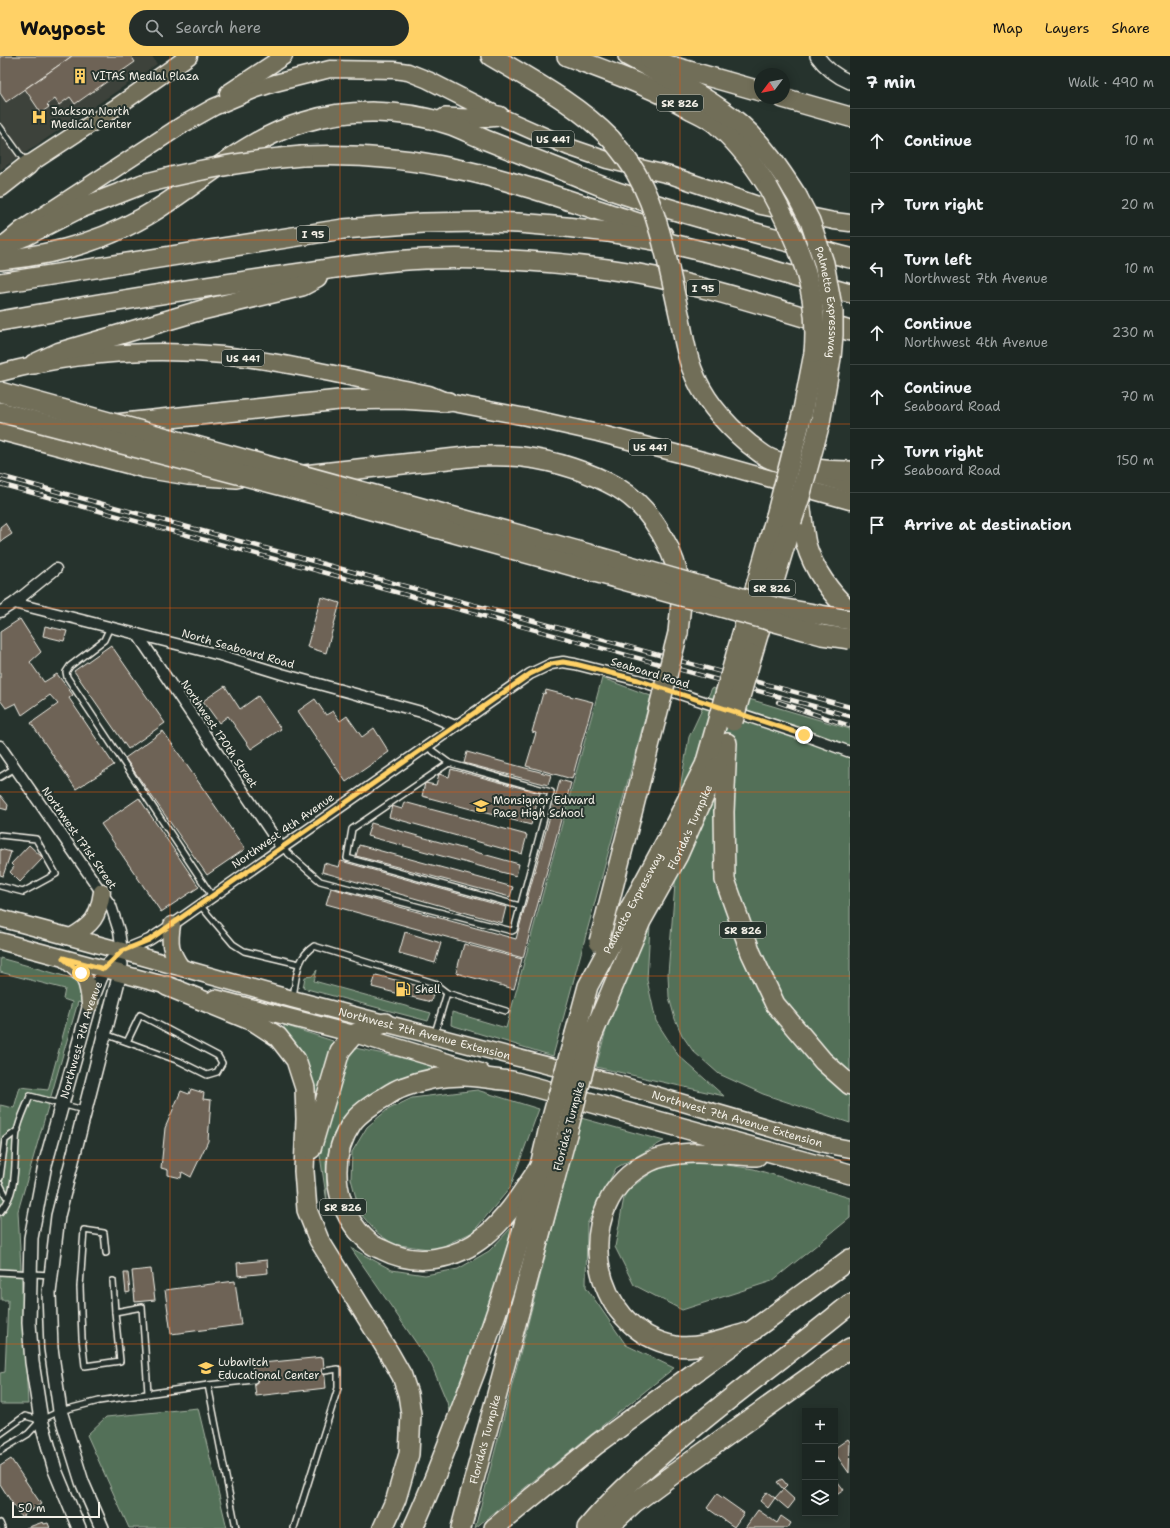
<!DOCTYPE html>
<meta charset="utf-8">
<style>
:root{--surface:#1c2622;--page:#252e2a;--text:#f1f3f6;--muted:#a0a5a5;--line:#3a4340;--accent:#ffd166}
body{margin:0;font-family:"Shantell Sans",sans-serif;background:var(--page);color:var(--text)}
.controls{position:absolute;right:12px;bottom:12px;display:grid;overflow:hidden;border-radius:0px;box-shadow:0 2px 10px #0003}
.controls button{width:36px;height:36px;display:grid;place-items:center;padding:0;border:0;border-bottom:1px solid var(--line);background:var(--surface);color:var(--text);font:20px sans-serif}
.compass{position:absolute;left:754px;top:12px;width:36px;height:36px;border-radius:50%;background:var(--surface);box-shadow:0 2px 10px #0003;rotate:238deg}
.scale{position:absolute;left:12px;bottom:10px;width:88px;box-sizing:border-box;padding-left:4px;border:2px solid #f4f1e8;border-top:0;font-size:11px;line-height:14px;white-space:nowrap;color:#f4f1e8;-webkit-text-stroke:3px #26332d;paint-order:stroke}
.stop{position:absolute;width:12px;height:12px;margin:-9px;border:3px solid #ffd166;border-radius:50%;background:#fff}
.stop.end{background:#ffd166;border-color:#fff;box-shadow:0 1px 4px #0008}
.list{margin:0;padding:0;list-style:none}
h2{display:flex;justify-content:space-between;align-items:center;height:52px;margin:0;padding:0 16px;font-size:17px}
h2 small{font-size:13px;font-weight:400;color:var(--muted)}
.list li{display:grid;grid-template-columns:26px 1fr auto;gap:12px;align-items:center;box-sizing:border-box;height:64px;padding:0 16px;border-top:1px solid var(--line)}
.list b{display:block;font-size:15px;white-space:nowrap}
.list p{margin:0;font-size:13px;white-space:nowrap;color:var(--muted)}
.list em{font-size:13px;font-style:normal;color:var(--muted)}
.icon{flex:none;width:22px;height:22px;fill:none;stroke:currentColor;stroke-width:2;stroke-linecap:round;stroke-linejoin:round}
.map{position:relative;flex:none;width:850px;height:1472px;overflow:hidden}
header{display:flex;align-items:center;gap:24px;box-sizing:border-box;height:56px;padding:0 20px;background:var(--accent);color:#111}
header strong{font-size:19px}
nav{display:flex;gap:22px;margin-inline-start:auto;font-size:14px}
.search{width:280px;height:36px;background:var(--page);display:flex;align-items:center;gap:10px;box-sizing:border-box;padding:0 14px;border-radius:22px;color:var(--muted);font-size:15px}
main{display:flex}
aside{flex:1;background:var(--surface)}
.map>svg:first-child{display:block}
.built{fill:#3c423a}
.green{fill:#527058;stroke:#a3b0a0}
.building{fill:#6e6457;stroke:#f4f1e8}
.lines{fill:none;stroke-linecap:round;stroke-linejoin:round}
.service-casing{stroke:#f4f1e8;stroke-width:8}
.minor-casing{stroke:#f4f1e8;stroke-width:13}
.tertiary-casing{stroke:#f4f1e8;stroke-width:16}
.primary-casing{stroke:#f4f1e8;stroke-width:19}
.motorway-casing{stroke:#f4f1e8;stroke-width:22}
.service{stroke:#26332d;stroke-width:5}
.minor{stroke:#26332d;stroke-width:10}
.tertiary{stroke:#26332d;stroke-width:13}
.primary{stroke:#716e59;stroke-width:16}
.motorway{stroke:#716e59;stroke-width:19}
.rail-casing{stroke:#f4f1e8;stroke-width:4.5}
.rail{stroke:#26332d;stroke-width:3;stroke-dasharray:9;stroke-linecap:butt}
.motorway-bridge-casing{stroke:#f4f1e8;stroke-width:22;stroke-linecap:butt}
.motorway-bridge{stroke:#716e59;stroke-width:19}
.route{stroke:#ffd166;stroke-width:5}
.grid{fill:none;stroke:#e8590c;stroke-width:1;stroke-opacity:0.55}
.labels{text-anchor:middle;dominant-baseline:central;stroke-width:4;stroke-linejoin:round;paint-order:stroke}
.shield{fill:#26332d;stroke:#b6b8b0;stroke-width:1}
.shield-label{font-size:10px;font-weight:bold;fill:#f4f1e8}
.poi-label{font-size:11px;fill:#f4f1e8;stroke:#26332d;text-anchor:start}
.street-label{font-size:11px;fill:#f4f1e8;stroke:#26332d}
</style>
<header>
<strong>Waypost</strong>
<div class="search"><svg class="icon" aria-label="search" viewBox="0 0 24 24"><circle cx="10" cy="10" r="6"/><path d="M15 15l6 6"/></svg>Search here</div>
<nav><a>Map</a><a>Layers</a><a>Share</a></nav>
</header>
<main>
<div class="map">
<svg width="850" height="1472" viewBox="0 0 850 1472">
<rect width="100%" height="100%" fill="#26332d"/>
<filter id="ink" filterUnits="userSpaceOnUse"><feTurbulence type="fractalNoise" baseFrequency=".025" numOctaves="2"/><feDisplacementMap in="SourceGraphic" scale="8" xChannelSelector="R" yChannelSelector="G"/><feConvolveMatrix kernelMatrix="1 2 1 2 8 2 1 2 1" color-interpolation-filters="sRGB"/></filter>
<g filter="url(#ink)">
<!-- built -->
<polygon class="built" points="0,0 152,0 157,8 0,114"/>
<!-- green -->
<g class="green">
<polygon points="602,622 651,640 553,1000 451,969 452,956 506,972"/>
<polygon points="712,632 850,673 850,1067 763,1038 719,1018 693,995 682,979 675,963 669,941 668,918 675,828 680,732 689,681"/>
<polygon points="654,797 647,924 656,965 678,999 724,1040 596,1011"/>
<polygon points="0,902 75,923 78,926 84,944 81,947 78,946 18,1155 28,1348 0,1348 0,1317 5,1316 8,1244 1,1244 1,1232 0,1232 0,1049 14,1052 20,1031 48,1034 72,946 63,943 65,933 0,916"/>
<polygon points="317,914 314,925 431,957 428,965 303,932 305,921 312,920"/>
<polygon points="284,969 333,985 314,1063 284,975"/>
<polygon points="350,991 447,1011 394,1024 352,1053 333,1079 326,1106 327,1146 319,1093"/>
<polygon points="477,1034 539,1053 510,1132 473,1176 435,1194 393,1188 376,1176 360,1157 351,1123 352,1096 367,1071 387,1054 412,1042"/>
<polygon points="581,1062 664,1085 616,1112 587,1168 586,1231 626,1289 674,1312 475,1472"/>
<polygon points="673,1101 754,1113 850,1142 850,1162 772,1225 682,1254 634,1229 615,1191 625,1136"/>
<polygon points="512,1171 456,1388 447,1346 432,1310 351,1192 392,1214 425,1219 458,1213 489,1195"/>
<polygon points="198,1352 227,1472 129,1472 87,1379 106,1361"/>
</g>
<!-- building -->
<g class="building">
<polygon points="0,0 72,0 6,46 0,37"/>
<polygon points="72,0 131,0 135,6 75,48 70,41 59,49 55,43 47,49 49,51 41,57 25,33"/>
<polygon points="5,467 12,478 0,486 0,471"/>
<polygon points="321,541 340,547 326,597 307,591"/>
<polygon points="20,563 41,596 30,606 44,626 57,618 73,639 69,642 114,709 76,733 31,667 58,648 50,639 22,659 16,647 6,652 0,644 0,576"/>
<polygon points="45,570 67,575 64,585 43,580"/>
<polygon points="111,589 165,667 128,693 74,615"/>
<polygon points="225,630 240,653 258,640 281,673 251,693 228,660 219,667 203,645"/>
<polygon points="546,634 593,646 572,723 526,710 536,677 532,676 543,637 545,638"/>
<polygon points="315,643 326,659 333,655 340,665 347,660 362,681 374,672 389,696 346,726 298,655"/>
<polygon points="163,675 245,793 207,819 125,702"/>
<polygon points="467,696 551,719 548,729 464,707"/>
<polygon points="451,713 540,737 531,769 422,740 425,727 436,729 439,718 449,721"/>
<polygon points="560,724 571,727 523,902 326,848 331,832 516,883"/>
<polygon points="0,739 8,749 7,754 0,752"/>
<polygon points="139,742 199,831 161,856 101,768"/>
<polygon points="404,746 527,779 522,798 389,761 392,750 402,753"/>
<polygon points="371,767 519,808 516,820 367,780"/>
<polygon points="29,789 43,802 20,826 10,816 14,811 11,808"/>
<polygon points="359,789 513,831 510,841 356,800"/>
<polygon points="0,793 11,796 3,820 0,819"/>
<polygon points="341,805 506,851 502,867 322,816 324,807 339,811"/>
<polygon points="405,876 441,887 435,907 399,897"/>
<polygon points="464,888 522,903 514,933 456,917"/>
<polygon points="376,919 434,934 431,946 372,931"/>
<polygon points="191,1033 204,1037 203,1043 211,1044 208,1085 191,1121 182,1116 181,1122 168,1119 168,1114 161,1112 165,1072 181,1035 189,1038"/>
<polygon points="267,1204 268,1217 238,1220 237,1207"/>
<polygon points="151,1213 155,1244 135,1246 132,1215"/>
<polygon points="124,1217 128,1217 130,1236 126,1237"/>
<polygon points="235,1225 241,1269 171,1278 165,1234"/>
<polygon points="323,1301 326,1332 256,1340 252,1308"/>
<polygon points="848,1383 850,1386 849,1417 835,1397 835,1392"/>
<polygon points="11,1403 41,1448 21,1461 0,1428 0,1410"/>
<polygon points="835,1422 844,1434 835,1440"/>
<polygon points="782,1423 787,1429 783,1433 777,1426"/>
<polygon points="783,1433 795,1444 788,1453 775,1442"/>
<polygon points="767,1436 775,1442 768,1452 760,1445"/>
<polygon points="717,1438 744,1457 734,1471 707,1452"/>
<polygon points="758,1454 777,1467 781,1460 791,1467 788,1472 745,1472"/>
<polygon points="43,1466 44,1468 48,1467 50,1472 26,1472"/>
</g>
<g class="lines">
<!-- service casing -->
<g class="service-casing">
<g id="service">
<polyline points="0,71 26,107"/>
<polyline points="110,571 104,584 70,610 66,616 67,621 212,840"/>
<polyline points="426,690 449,707"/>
<polyline points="0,721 15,712"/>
<polyline points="0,779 36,783 56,818 23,836 0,830"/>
<polyline points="282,792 320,825 512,875 514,874 551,736 449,707 352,773 347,802 520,850"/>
<polyline points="200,849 233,888 244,895 299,908"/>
<path d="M293,940C297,920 296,902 314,890L434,927L447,937L506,955"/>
<polyline points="435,977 447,937"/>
<polyline points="105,978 127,986 140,959 218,1000 222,1007 217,1016 207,1019 179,1005 127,986"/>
<polyline points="0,1122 5,1084 18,1074"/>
<polyline points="0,1128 6,1140 9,1141"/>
<path d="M0,1156C20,1134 13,1103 17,1076C19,1064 26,1051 30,1040L84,1054"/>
<polyline points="106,1197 104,1177 84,1174 80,1231 82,1282 85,1310 120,1305 115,1256"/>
<polyline points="0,1216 50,1219"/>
<polyline points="113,1225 115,1256 142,1251 148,1337"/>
<polyline points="208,1329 236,1472"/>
<polyline points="0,1378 25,1360 40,1364"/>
<polyline points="0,1395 28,1378 41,1364 60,1355 99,1345 208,1329 254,1324"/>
<polyline points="0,1467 2,1472"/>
<polyline points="294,1472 338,1332 338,1313 325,1315"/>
</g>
</g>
<!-- minor casing -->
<g class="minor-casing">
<g id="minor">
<polyline points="14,547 220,599 282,618 425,657 455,670"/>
<polyline points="0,556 14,547 56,513"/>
<polyline points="137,578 281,791"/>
<polyline points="0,690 111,850 119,875 122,895 149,884 172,869 530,618 551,608 563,606 575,608 638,624 804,679 850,696"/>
</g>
</g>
<!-- tertiary casing -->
<g class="tertiary-casing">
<g id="tertiary">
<path d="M817,0C826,13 836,20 850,26"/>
<path id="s1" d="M79,1472L55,1414L41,1364L32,1306L29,1267L31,1182L45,1109L90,948L104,913L122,895"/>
<polyline points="102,1472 82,1426 60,1355 51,1292 49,1237 58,1160 120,917 121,908"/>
</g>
</g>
<!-- primary casing -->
<g class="primary-casing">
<g id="primary">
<polyline points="228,37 284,0"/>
<polyline points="28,109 115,52 189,0"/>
<polyline points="0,192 21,174 182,69 214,51 254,34 275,27 330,13 394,14 408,16 428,24 499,60 569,91 607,104 670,119 761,150 834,165 850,167"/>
<path d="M0,317C72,298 148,292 223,299C292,307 360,324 429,338L448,346L526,361L598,377L714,407L850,445"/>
<polyline points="810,417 850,429"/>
<path id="s2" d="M0,862L122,895L292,943L611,1026L793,1079L829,1089L850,1093"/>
<path d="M172,869C169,887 170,895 181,911"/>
<path d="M71,881C93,868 98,862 102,836"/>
<polyline points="0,885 179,933"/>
<path d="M66,904C85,920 88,923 90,948"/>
<polyline points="215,942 354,978 481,1016"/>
</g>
</g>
<!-- motorway casing -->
<g class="motorway-casing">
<g id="motorway">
<path d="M491,0C533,25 577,48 611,83"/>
<path d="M567,0C609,16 653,31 692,54C700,58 709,62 716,68C737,86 753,107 768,131"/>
<path d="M628,0C666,21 707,40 740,68C763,88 781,115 797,140"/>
<polyline points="650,4 760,35"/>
<polyline points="783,42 850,61"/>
<polyline points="445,62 467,63 499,60"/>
<path d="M302,100C354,98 406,102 457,113C513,124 569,145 623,162L641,168L663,179"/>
<polyline points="0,131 28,109"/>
<polyline points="8,187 25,180 76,154 143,128"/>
<path d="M0,204C56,199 111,183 159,152C206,122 249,82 304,66C349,52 402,53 448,68C461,72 473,79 486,84C511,94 537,104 562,114C580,121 599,130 617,136C694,162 772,181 850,202"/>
<polyline points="0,227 343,173 423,167 480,166 518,167 566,171 608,176 664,186 727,201 850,237"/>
<path d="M680,262C683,279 686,297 692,313C703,343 724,367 749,388C756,393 763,400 771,403C792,412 828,415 850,415"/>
<path d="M0,265C91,249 182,234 274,221C324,214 374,205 425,203C485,201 547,205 607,213C690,224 770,251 850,275"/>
<polyline points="34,308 60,296 101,284 202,254 302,230 317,222"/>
<polyline points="802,359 814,297"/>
<polyline points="820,367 831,302"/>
<polyline points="115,368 339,344 401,343 448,346"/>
<polyline points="0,374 145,412 188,419 237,422"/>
<path d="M304,419L475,400C491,400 507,399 523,401C555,405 590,416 618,432C652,452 677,497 681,535C682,549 679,563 678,577"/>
<path d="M800,445C802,459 803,474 806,488C813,513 831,538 850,555"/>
<polyline points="737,595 776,460"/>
<polyline points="752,599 792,465"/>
<polyline points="727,687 724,756 725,824 751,897 775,948 823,1005 850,1029"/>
<polyline points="167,930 255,966 278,981 296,1004 305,1032 306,1063 304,1115 307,1154 319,1184 389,1297 402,1320 408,1338 411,1358 409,1398 396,1443 383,1472"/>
<path id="s3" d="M575,978L588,930L670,778L705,709L719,660"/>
<path id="s4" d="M592,980L641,865L678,799L717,711"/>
<polyline points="311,1093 340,995 354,978 385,967"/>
<path d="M541,1109C524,1134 508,1161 485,1180C456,1204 416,1211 383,1194C379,1192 373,1190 370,1187C335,1157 326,1105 352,1067C359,1057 376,1046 385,1041C391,1037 398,1033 404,1031C422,1024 444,1020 463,1020C479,1020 496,1024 512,1025L850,1118"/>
<path d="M753,1275C731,1281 699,1294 676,1290C588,1274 568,1146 649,1106C678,1091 725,1099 757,1100"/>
<path d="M413,1472C432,1431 448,1388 464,1345C498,1258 527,1168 548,1076"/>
<path id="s5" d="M461,1472L567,1078"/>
<polyline points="494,1472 597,1388 850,1203"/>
<path d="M587,1472C613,1440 645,1412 677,1386C733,1338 793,1295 850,1248"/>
<polyline points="607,1472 634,1447 672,1419 850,1292"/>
</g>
</g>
<!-- service -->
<use href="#service" class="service"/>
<!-- minor -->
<use href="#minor" class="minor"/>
<!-- tertiary -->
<use href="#tertiary" class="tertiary"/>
<!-- primary -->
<use href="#primary" class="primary"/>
<!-- motorway -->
<use href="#motorway" class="motorway"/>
<!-- rail casing -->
<g class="rail-casing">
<g id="rail">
<polyline points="0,420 850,651"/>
<polyline points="0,428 850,660"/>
<polyline points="778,646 850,670"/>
</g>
</g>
<!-- rail -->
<use href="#rail" class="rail"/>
<!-- motorway-bridge casing -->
<g class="motorway-bridge-casing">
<g id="motorway-bridge">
<path d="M611,83C621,95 631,107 638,121C660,159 670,219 680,262"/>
<path d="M143,128C195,114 249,104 302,100"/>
<path d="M768,131C797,183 820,235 814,297"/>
<path id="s6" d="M797,140L810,165L824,207L833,256V279L831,302"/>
<polyline points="0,336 578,495 774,551 850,564"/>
<polyline points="0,356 310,437 822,579 850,583"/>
<polyline points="776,460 802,359"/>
<polyline points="792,465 800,441 820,367"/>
<polyline points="719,660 737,595"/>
<polyline points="733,665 752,599"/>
<polyline points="599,886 678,577"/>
<polyline points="548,1076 575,978"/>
<polyline points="567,1078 592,980"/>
</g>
</g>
<!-- motorway-bridge -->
<use href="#motorway-bridge" class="motorway-bridge"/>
</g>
</g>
<g class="lines" filter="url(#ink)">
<!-- route -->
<polyline class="route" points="81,917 63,902 104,913 122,895 149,884 172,868 530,618 551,608 563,606 575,608 638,624 804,679"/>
</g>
<!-- grid -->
<path class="grid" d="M170,0V1472M340,0V1472M510,0V1472M680,0V1472M0,184H850M0,368H850M0,552H850M0,736H850M0,920H850M0,1104H850M0,1288H850"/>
<!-- icons -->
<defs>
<g id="building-bare" transform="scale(1.2)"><path d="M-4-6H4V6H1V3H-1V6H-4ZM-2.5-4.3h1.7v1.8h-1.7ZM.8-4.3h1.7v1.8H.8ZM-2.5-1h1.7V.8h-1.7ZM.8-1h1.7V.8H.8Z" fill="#ffd166" stroke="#26332d" stroke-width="2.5" paint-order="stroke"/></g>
<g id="hospital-bare" transform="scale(1.2)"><path d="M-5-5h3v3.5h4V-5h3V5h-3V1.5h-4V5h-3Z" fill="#ffd166" stroke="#26332d" stroke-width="2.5" paint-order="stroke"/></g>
<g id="school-bare" transform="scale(1.2)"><path d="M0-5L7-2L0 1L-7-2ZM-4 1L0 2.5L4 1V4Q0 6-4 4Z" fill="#ffd166" stroke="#26332d" stroke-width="2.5" paint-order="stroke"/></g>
<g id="fuel-bare" transform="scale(1.2)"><path d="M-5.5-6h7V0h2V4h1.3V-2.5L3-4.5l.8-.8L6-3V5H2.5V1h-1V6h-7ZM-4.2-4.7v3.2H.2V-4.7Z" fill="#ffd166" stroke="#26332d" stroke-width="2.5" paint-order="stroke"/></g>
</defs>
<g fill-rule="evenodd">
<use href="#building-bare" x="80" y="20"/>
<use href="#hospital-bare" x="39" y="61"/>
<use href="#school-bare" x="481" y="750"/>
<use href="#fuel-bare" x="403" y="933"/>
<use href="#school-bare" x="206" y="1312"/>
</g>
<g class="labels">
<!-- shield labels -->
<g class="shield">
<rect x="657" y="39" width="46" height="16" rx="3"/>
<rect x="532" y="75" width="42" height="16" rx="3"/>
<rect x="297" y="170" width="32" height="16" rx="3"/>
<rect x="687" y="224" width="32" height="16" rx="3"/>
<rect x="222" y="294" width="42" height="16" rx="3"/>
<rect x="629" y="383" width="42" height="16" rx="3"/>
<rect x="749" y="524" width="46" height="16" rx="3"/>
<rect x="720" y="866" width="46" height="16" rx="3"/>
<rect x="320" y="1143" width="46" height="16" rx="3"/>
</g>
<g class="shield-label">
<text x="680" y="47">SR 826</text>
<text x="553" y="83">US 441</text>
<text x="313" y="178">I 95</text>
<text x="703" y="232">I 95</text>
<text x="243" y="302">US 441</text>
<text x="650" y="391">US 441</text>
<text x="772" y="532">SR 826</text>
<text x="743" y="874">SR 826</text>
<text x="343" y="1151">SR 826</text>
</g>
<!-- poi labels -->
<g class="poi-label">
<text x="92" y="20">VITAS Medial Plaza</text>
<text x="51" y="55">Jackson North<tspan x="51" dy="13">Medical Center</tspan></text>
<text x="493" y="744">Monsignor Edward<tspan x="493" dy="13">Pace High School</tspan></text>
<text x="415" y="933">Shell</text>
<text x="218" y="1306">Lubavitch<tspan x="218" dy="13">Educational Center</tspan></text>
</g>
<!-- street labels -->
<g class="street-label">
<text stroke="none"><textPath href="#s6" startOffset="112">Palmetto Expressway</textPath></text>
<text transform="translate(238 593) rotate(16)">North Seaboard Road</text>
<text transform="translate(650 617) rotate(17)">Seaboard Road</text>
<text transform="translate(219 678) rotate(56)">Northwest 170th Street</text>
<text stroke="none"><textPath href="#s4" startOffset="231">Florida's Turnpike</textPath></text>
<text transform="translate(283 775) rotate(-35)">Northwest 4th Avenue</text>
<text transform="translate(79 782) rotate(55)">Northwest 171st Street</text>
<text stroke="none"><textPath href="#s3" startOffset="144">Palmetto Expressway</textPath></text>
<text stroke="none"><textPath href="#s2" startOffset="440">Northwest 7th Avenue Extension</textPath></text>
<text stroke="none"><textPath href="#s1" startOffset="502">Northwest 7th Avenue</textPath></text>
<text stroke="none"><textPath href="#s2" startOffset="764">Northwest 7th Avenue Extension</textPath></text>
<text transform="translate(569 1070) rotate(-75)">Florida's Turnpike</text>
<text stroke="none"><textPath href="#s5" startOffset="92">Florida's Turnpike</textPath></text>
</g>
</g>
</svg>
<div class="controls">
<button>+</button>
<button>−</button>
<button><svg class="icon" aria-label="layers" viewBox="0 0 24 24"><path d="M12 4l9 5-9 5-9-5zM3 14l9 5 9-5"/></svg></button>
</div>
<svg class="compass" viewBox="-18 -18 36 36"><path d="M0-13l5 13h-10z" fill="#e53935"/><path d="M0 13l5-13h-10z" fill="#a0a5a5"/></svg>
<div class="scale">50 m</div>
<div class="stop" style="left:81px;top:917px"></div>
<div class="stop end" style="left:804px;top:679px"></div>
</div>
<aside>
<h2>7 min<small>Walk · 490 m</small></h2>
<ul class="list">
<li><svg class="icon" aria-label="ahead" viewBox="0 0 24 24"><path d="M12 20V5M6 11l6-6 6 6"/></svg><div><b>Continue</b></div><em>10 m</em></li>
<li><svg class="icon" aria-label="right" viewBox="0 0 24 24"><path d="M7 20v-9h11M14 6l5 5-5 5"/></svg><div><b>Turn right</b></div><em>20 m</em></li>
<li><svg class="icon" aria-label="left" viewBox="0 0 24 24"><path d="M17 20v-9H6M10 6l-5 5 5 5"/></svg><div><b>Turn left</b><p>Northwest 7th Avenue</p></div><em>10 m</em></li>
<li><svg class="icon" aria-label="ahead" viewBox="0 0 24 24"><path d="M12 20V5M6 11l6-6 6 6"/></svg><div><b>Continue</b><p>Northwest 4th Avenue</p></div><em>230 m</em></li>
<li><svg class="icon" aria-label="ahead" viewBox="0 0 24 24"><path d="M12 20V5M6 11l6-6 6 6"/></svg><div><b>Continue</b><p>Seaboard Road</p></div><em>70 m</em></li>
<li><svg class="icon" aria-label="right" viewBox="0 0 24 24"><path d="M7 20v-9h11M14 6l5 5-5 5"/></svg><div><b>Turn right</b><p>Seaboard Road</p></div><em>150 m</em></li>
<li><svg class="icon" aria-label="arrive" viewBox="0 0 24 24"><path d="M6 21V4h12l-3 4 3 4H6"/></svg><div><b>Arrive at destination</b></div></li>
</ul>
</aside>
</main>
